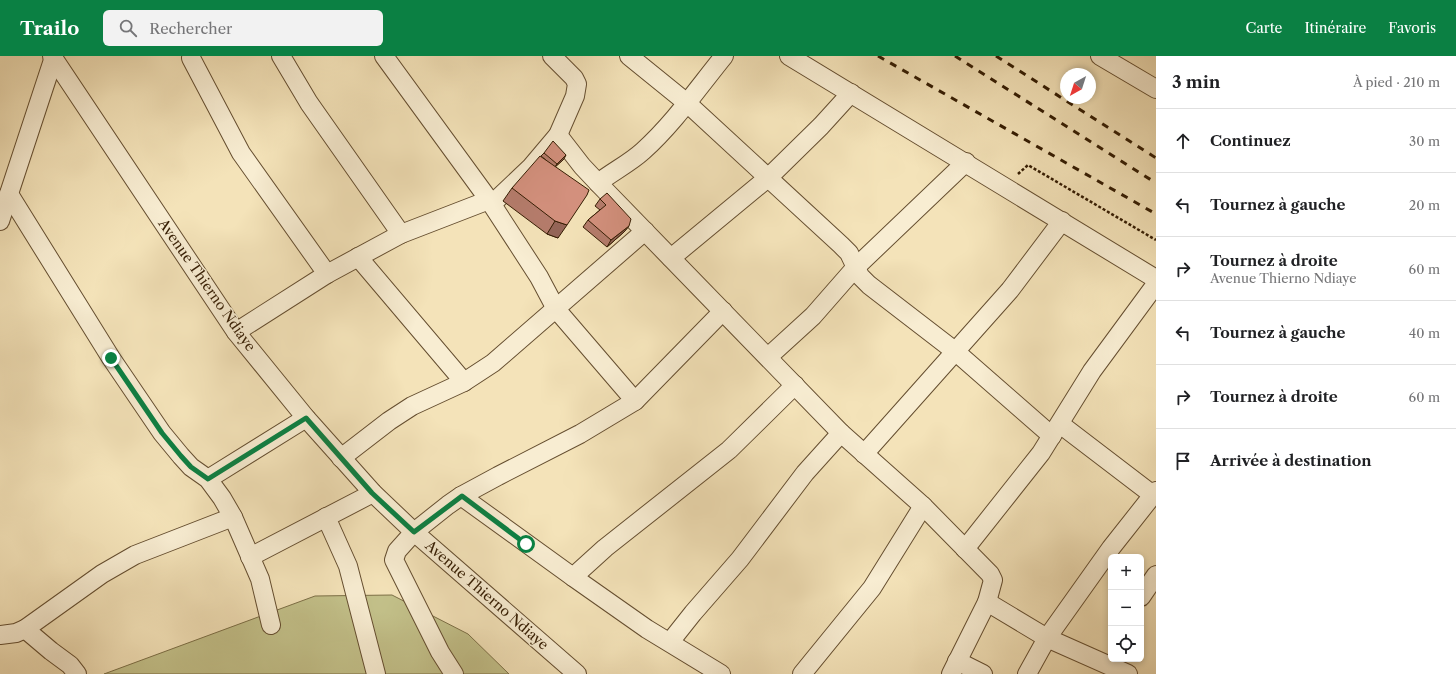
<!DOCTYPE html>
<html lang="fr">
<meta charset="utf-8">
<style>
:root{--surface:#fff;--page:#f2f2f2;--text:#202124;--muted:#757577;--line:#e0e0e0;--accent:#0b8043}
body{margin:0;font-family:"Libre Caslon Text",serif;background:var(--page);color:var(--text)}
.controls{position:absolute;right:12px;bottom:12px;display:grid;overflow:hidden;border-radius:6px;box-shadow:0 2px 6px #0003}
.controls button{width:36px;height:36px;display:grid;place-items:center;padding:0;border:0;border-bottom:1px solid var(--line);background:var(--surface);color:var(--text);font:20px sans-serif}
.compass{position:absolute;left:1060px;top:12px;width:36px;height:36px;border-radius:50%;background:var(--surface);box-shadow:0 2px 6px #0003;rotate:219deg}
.stop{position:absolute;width:12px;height:12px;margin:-9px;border:3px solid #0b8043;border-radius:50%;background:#fff}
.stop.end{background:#0b8043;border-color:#fff;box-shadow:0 1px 4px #0008}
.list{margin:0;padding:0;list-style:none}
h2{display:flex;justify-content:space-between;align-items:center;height:52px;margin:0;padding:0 16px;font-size:17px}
h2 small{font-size:13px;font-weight:400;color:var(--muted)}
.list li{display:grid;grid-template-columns:26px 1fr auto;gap:12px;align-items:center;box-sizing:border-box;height:64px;padding:0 16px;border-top:1px solid var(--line)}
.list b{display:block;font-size:15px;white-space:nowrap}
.list p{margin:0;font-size:13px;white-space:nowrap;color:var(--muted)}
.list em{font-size:13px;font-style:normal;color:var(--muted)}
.icon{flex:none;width:22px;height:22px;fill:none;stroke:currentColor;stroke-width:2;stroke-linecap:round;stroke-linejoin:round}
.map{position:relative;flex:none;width:1156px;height:618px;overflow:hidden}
header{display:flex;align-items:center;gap:24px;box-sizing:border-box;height:56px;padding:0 20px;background:var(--accent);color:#fff}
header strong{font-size:19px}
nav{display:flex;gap:22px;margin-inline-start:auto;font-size:14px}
.search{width:280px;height:36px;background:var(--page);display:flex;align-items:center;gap:10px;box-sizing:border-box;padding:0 14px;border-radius:6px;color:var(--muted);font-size:15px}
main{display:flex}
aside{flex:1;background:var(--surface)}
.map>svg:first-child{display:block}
.green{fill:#c3c18a;stroke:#7c6f46}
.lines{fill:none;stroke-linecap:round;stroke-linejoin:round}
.minor-casing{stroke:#654e30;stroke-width:20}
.path{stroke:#351d03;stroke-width:2.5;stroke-dasharray:3 2;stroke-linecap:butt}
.minor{stroke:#f8edd2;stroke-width:18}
.rail{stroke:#351d03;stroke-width:3;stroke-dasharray:7 7;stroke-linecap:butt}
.wall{fill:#b57c6c;stroke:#351d03}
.shaded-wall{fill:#946558;stroke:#351d03}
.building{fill:#d3907d;stroke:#351d03}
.route{stroke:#0b8043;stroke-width:5}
.labels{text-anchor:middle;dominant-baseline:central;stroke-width:3;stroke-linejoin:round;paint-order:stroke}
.street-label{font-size:14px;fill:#351d03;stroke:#f8edd2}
</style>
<header>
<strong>Trailo</strong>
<div class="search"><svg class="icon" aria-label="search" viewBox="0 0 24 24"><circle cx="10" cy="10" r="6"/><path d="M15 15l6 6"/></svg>Rechercher</div>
<nav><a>Carte</a><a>Itinéraire</a><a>Favoris</a></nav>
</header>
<main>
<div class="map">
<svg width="1156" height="618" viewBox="0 0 1156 618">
<rect width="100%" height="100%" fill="#f4e3b9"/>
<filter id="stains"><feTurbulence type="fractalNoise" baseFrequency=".005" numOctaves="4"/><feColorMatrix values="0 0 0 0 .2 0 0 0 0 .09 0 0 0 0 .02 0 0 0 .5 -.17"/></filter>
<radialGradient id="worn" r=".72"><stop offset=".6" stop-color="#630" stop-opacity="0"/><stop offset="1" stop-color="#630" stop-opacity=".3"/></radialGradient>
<!-- green -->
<polygon class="green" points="392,539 468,578 509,618 104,618 315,540"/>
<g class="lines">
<!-- minor casing -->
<g class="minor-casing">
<g id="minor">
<polyline points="52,0 236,276 306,362 373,437 414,476 577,618"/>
<polyline points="281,0 309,47 401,178"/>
<polyline points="384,0 489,144 539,221 556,253 635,345"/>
<polyline points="629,0 687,47 841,189 849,197 860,220 869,229 956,296 1052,380"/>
<polyline points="789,0 1156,223"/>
<polyline points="1100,0 1156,33"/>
<polyline points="191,2 241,97 327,218"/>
<polyline points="558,79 582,110 598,127 841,377 923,450 990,518 993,524 987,546 951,618"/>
<path d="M598,127C612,116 630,107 643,95C674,67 698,32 724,0"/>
<polyline points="9,138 111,302 162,377 181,400 191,411 208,423 222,442 233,461 260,523 271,569"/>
<polyline points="492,148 531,111 558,79 575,40 577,28 574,22 552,0"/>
<polyline points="0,165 54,1"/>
<polyline points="358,201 464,326"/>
<polyline points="671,202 769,121 821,70 851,37"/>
<polyline points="236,276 327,218 401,178 489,144"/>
<polyline points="768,301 813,260 855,212 966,106"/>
<polyline points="1060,368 1153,439"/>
<polyline points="864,398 1010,234 1062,165"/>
<polyline points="341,402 389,365 412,350 464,326 493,307 645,175"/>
<polyline points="208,423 306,362"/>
<polyline points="461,440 573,521 605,492 729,394 795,329"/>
<polyline points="326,461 348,510 376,618"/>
<polyline points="965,493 1041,397 1092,315 1156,228"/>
<polyline points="250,501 373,437"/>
<polyline points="573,521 647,573 721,618"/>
<polyline points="1141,541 1156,519"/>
<polyline points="987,546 1047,582 1128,618"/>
<polyline points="25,573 51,595 70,609 77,618"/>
<polyline points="0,579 16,577 25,573 102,518 135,499 233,461"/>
<polyline points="670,586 693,557 740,503 805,417 841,377"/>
<polyline points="957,605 983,618"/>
<polyline points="454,618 440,596 394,504 397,495 414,476 448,449 461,440 498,420 580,378 635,345 723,255"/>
<polyline points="802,618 872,532 923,450"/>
<polyline points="1027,618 1047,582 1111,492 1156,435"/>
</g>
</g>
<!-- path -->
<polyline class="path" points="1018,118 1028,109 1156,184"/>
<!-- minor -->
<use href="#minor" class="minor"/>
<!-- rail -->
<g class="rail">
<polyline points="878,0 1156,158"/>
<polyline points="955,0 1156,127"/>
<polyline points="996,0 1156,102"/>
</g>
</g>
<!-- wall -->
<g class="wall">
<polygon points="544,97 564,103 555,111 558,182 547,178 503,145 512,132 546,104 541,100"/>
<polygon points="600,143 629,170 624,176 607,191 583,171 588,164 600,154 595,150"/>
</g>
<!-- shaded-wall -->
<g class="shaded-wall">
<polygon points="566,99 564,103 554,112 557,108"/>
<polygon points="555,165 567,169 558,182 547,178"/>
<polygon points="629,170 624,176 607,191 611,184"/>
</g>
<!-- building -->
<g class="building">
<polygon points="553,85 566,99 557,108 544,97"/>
<polygon points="540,100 589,134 587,139 567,169 555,165 512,132"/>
<polygon points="607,137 631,163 629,170 611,184 588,164 606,149 600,143"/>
</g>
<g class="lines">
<!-- route -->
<polyline class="route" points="111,302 162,377 181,400 191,411 208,423 306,362 372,437 414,476 462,440 526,488"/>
</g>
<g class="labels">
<!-- street labels -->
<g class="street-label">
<text transform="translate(207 229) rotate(55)">Avenue Thierno Ndiaye</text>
<text transform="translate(487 539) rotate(41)">Avenue Thierno Ndiaye</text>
</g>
</g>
<rect width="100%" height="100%" filter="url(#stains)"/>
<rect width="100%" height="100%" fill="url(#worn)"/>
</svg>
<div class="controls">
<button>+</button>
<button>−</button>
<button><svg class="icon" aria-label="locate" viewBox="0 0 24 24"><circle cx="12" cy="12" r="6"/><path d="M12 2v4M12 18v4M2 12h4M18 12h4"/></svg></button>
</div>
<svg class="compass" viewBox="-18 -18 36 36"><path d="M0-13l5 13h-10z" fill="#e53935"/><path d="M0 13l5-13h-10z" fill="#757577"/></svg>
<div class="stop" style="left:526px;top:488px"></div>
<div class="stop end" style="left:111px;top:302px"></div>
</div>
<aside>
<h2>3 min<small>À pied · 210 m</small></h2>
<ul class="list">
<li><svg class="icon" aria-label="ahead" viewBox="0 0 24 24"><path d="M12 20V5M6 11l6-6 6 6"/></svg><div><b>Continuez</b></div><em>30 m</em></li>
<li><svg class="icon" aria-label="left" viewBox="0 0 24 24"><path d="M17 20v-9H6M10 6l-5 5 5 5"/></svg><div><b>Tournez à gauche</b></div><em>20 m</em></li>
<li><svg class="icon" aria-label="right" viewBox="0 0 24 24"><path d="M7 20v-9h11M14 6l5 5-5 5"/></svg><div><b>Tournez à droite</b><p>Avenue Thierno Ndiaye</p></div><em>60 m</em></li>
<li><svg class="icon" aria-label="left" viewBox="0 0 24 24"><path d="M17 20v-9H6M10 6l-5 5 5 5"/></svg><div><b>Tournez à gauche</b></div><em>40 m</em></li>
<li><svg class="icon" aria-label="right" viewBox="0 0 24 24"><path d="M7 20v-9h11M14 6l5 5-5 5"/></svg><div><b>Tournez à droite</b></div><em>60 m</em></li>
<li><svg class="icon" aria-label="arrive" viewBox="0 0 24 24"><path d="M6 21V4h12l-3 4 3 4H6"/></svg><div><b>Arrivée à destination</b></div></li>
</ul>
</aside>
</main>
